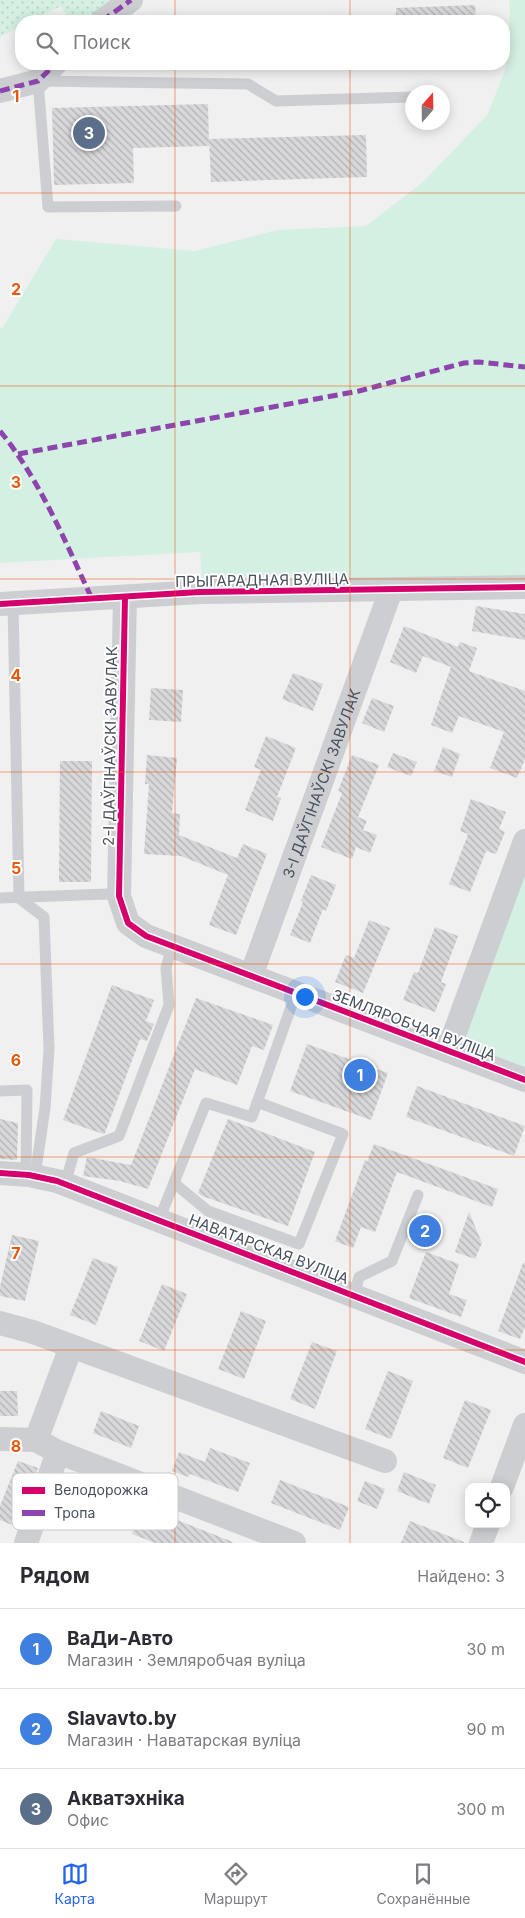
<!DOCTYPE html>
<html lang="ru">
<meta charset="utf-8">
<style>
:root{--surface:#fff;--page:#f2f2f3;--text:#2b2b33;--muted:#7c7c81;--line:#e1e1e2;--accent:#2563eb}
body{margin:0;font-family:Inter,sans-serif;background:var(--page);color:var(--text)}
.controls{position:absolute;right:15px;bottom:15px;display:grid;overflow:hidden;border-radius:10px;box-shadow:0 2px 12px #0003}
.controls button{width:45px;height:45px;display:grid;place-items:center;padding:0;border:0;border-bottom:1px solid var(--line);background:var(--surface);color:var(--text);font:25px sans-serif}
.compass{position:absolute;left:405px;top:85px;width:45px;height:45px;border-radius:50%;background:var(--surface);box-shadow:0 2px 12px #0003;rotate:20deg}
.you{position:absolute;left:304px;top:996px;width:18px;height:18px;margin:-12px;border:4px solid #fff;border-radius:50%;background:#1a73e8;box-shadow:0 0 0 8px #1a73e833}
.badge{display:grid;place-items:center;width:32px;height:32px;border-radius:50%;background:var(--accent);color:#fff;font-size:16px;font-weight:700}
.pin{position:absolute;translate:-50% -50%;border:2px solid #fff;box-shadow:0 1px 5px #0006}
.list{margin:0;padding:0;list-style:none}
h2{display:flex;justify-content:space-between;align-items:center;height:65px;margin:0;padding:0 20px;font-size:21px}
h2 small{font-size:16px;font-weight:400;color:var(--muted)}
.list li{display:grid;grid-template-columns:32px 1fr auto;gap:15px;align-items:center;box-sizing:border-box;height:80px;padding:0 20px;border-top:1px solid var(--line)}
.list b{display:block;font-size:19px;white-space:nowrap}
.list p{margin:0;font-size:16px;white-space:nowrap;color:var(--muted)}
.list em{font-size:16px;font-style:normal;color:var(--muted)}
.icon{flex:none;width:28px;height:28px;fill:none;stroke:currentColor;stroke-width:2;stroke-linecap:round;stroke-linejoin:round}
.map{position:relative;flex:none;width:525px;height:1543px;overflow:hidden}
.search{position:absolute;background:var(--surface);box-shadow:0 2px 12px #0003;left:15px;right:15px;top:15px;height:55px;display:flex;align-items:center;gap:12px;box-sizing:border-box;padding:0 18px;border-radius:20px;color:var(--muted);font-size:19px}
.sheet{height:305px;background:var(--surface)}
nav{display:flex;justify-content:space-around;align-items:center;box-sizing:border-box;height:70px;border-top:1px solid var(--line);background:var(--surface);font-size:14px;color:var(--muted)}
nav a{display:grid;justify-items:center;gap:2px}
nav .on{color:var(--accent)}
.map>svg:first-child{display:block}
.grass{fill:url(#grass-dots)}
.park{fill:#d4f0e2}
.building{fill:url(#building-back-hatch)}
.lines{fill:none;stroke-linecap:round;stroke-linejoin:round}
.service{stroke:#ccced1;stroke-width:11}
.minor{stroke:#ccced1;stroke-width:24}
.quiet{stroke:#8e44ad;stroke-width:5;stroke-dasharray:10 5;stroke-linecap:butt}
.cycleway-casing{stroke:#fff;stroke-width:9}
.cycleway{stroke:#d6006c;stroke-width:6}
.grid{fill:none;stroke:#e8590c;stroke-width:1;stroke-opacity:0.55}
.labels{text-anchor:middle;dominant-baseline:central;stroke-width:4;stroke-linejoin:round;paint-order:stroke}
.street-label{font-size:15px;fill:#47505d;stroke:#fff}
.key{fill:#fff;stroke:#c8cace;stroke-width:1}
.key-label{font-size:14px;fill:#47505d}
.grid-label{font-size:16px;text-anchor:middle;font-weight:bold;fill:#e8590c;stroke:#fff;stroke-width:4;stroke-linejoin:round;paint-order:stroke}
</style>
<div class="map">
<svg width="525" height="1543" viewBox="0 0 525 1543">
<defs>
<pattern id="grass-dots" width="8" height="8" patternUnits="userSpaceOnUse" patternTransform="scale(1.25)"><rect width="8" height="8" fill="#d4f0e2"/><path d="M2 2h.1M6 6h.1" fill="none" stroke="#b7d0c4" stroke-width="1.8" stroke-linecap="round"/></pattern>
<pattern id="building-back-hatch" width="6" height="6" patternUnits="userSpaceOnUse" patternTransform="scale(1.25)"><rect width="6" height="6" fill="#d8d8db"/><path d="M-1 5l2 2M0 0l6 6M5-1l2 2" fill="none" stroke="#b1b2b5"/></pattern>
</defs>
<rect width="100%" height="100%" fill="#f1f0f0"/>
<!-- grass -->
<polygon class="grass" points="0,0 131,0 102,21 70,21 61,6 31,21 21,21 21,26 0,37"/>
<!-- park -->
<g class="park">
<polygon points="509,0 525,0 525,584 202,590 200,552 0,563 0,328 3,327 56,239 195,251 278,230 366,226 423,182 488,114 506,67 510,13"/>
<polygon points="525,841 525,1080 448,1051"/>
</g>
<!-- building -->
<g class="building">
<polygon points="475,5 476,21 396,21 396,8"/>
<polygon points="208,104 209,146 133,148 134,183 54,185 52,108"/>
<polygon points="366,135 367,177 211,182 209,139"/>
<polygon points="476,606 525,614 525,640 472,631"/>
<polygon points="404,626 458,647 460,642 477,648 469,671 525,691 525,759 517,778 490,768 504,732 459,716 452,733 431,725 451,667 423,656 416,673 390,662"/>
<polygon points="293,673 323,684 313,711 282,699"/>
<polygon points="151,688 183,690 181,722 149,720"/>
<polygon points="372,698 394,706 384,732 362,723"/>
<polygon points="266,736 296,748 277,797 281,798 273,821 245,810 261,770 254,767"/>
<polygon points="443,747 460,754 452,777 434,771"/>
<polygon points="393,753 417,762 411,776 387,767"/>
<polygon points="147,755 177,758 172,813 180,814 179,835 237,858 243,844 267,854 236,935 209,925 228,875 181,856 144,854 149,784 145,784"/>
<polygon points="352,755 379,765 358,817 367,821 363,830 377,835 370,853 356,847 352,859 321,847 342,793 338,791"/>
<polygon points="60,761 92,761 91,882 59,882"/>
<polygon points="471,799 506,812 499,829 505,832 496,854 486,851 470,892 449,884 468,834 460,831"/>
<polygon points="311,875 336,885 326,911 323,909 310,943 290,935 303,902 301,901"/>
<polygon points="369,920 390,928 363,993 335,982 346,955 354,958"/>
<polygon points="435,927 458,936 441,982 446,984 435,1012 403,1000 414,972 418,973"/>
<polygon points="112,985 154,1000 146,1021 154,1024 147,1041 140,1039 105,1133 103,1134 63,1120"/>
<polygon points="196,998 273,1025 264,1050 252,1046 237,1085 195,1069 148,1189 120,1181 83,1176 87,1157 131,1165"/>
<polygon points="307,1044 388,1073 371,1120 290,1091"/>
<polygon points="417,1086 525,1126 514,1156 406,1117"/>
<polygon points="0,1119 18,1123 17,1160 0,1159"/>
<polygon points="228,1119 315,1152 288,1226 202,1196 198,1193"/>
<polygon points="374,1144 498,1189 492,1207 397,1172 375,1232 361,1227 353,1248 335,1241 365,1160 367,1162"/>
<polygon points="469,1212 482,1243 475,1259 455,1252"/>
<polygon points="12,1235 39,1241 25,1301 0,1296 0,1287"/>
<polygon points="426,1252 459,1264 449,1294 467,1300 461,1317 409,1298"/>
<polygon points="93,1258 118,1267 96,1325 70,1315"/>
<polygon points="523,1263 525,1263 525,1327 520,1339 498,1331"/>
<polygon points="162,1284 187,1294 164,1351 139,1341"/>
<polygon points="241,1311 266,1321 244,1379 218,1369"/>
<polygon points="312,1342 337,1351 315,1409 290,1399"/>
<polygon points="388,1371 413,1381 391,1439 365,1429"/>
<polygon points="0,1391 17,1391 18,1416 0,1416"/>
<polygon points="465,1400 491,1410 468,1468 443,1458"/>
<polygon points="101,1411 139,1426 131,1448 93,1433"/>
<polygon points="210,1448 250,1463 238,1492 190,1474 188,1477 172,1471 179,1452 205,1462"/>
<polygon points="18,1461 38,1468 17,1527 0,1520 0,1506"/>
<polygon points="404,1472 436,1485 429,1504 397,1491"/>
<polygon points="75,1480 233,1542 232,1543 155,1543 132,1534 133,1531 65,1504"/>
<polygon points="280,1480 349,1507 340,1530 271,1503"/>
<polygon points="365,1481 385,1489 377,1509 357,1501"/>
<polygon points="410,1521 464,1542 464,1543 401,1543"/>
</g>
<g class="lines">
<!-- service -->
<g class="service">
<polyline points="176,206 48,207 38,81 248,84 276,101 412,97"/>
<polyline points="13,603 19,898"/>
<polyline points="0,898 108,894 119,896"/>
<polyline points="19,898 44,917 49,1049 45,1108 35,1176"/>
<polyline points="0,1091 27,1090 26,1175"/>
<polyline points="174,1183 208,1211 299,1244 343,1134 257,1102"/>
<polyline points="65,1184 74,1153 119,1136 169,1005 166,968 172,946"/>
<polyline points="159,1220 206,1103 252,1117 296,993"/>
<polyline points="354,1296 359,1277 392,1261 418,1195"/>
</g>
<!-- minor -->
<g class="minor">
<polyline points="102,21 131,0"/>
<polyline points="0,91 38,81 55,64"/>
<polyline points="125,597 119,896 128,923 146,936 525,1080"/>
<polyline points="0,604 200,592 525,587"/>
<path id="s1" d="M251,976L391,590"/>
<polyline points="448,1051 525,841"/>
<polyline points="0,1173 29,1175 57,1181 525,1362"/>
<polyline points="0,1323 33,1332 385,1461"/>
<polyline points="0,1439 36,1440 58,1452 294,1543"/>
<polyline points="36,1440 71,1347"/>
<polyline points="502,1487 525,1425"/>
<polyline points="26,1543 58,1452"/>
<polyline points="481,1543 488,1524"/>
</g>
<!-- quiet -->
<g class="quiet">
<polyline points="102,21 131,0"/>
<polyline points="0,91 38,81 55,64"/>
<path d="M0,431C40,480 65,541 92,599"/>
<polyline points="18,454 359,391 464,363 479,362 525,367"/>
</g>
<!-- cycleway casing -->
<g class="cycleway-casing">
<g id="cycleway">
<polyline points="125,597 119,896 128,923 146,936 525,1080"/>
<polyline points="0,604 200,592 525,587"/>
<polyline points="0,1173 29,1175 57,1181 525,1362"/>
</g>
</g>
<!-- cycleway -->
<use href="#cycleway" class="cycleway"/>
</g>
<!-- grid -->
<path class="grid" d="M175,0V21M350,0V21M175,64V1543M350,64V1543M0,193H525M0,386H525M0,579H525M0,772H525M0,964H525M0,1157H525M0,1350H525"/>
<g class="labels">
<!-- street labels -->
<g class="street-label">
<text transform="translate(262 580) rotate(-1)">ПРЫГАРАДНАЯ ВУЛІЦА</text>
<text transform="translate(110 746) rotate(-89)">2-І ДАЎГІНАЎСКІ ЗАВУЛАК</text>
<text stroke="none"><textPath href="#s1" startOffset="205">3-І ДАЎГІНАЎСКІ ЗАВУЛАК</textPath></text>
<text transform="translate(414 1025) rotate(21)">ЗЕМЛЯРОБЧАЯ ВУЛІЦА</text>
<text transform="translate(269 1249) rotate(21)">НАВАТАРСКАЯ ВУЛІЦА</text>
</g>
</g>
<!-- legend -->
<rect x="12" y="1473" width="166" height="57" rx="8" class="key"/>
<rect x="22" y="1487" width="23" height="7" fill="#d6006c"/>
<rect x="22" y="1510" width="23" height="6" fill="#8e44ad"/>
<g class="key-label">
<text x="54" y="1495">Велодорожка</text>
<text x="54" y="1518">Тропа</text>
</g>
<g class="grid-label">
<text x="16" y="102">1</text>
<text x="16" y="295">2</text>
<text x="16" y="488">3</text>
<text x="16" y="681">4</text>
<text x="16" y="874">5</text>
<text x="16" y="1066">6</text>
<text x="16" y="1259">7</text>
<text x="16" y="1452">8</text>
</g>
</svg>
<div class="controls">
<button><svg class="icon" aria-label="locate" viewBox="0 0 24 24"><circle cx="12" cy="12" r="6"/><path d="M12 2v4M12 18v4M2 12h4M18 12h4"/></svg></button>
</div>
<svg class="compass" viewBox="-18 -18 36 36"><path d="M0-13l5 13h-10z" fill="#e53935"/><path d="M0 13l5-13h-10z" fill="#7c7c81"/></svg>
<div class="you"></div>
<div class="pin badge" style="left:360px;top:1075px;background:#3f7fe0">1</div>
<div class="pin badge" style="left:425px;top:1231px;background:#3f7fe0">2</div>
<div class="pin badge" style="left:89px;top:133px;background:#5c6f8a">3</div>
<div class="search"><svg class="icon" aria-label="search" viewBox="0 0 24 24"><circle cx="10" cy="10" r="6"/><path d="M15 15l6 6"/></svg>Поиск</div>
</div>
<section class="sheet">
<h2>Рядом<small>Найдено: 3</small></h2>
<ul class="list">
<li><span class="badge" style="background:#3f7fe0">1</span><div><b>ВаДи-Авто</b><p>Магазин · Земляробчая вуліца</p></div><em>30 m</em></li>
<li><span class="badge" style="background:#3f7fe0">2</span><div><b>Slavavto.by</b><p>Магазин · Наватарская вуліца</p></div><em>90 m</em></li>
<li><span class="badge" style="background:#5c6f8a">3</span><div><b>Акватэхніка</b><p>Офис</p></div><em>300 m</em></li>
</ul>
</section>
<nav>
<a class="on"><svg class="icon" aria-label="map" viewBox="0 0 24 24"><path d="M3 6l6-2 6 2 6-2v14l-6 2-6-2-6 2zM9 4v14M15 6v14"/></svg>Карта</a>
<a><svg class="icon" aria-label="directions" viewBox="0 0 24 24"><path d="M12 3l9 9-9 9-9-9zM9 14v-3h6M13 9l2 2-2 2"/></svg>Маршрут</a>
<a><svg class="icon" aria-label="saved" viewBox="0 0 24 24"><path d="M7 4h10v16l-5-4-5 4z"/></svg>Сохранённые</a>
</nav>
